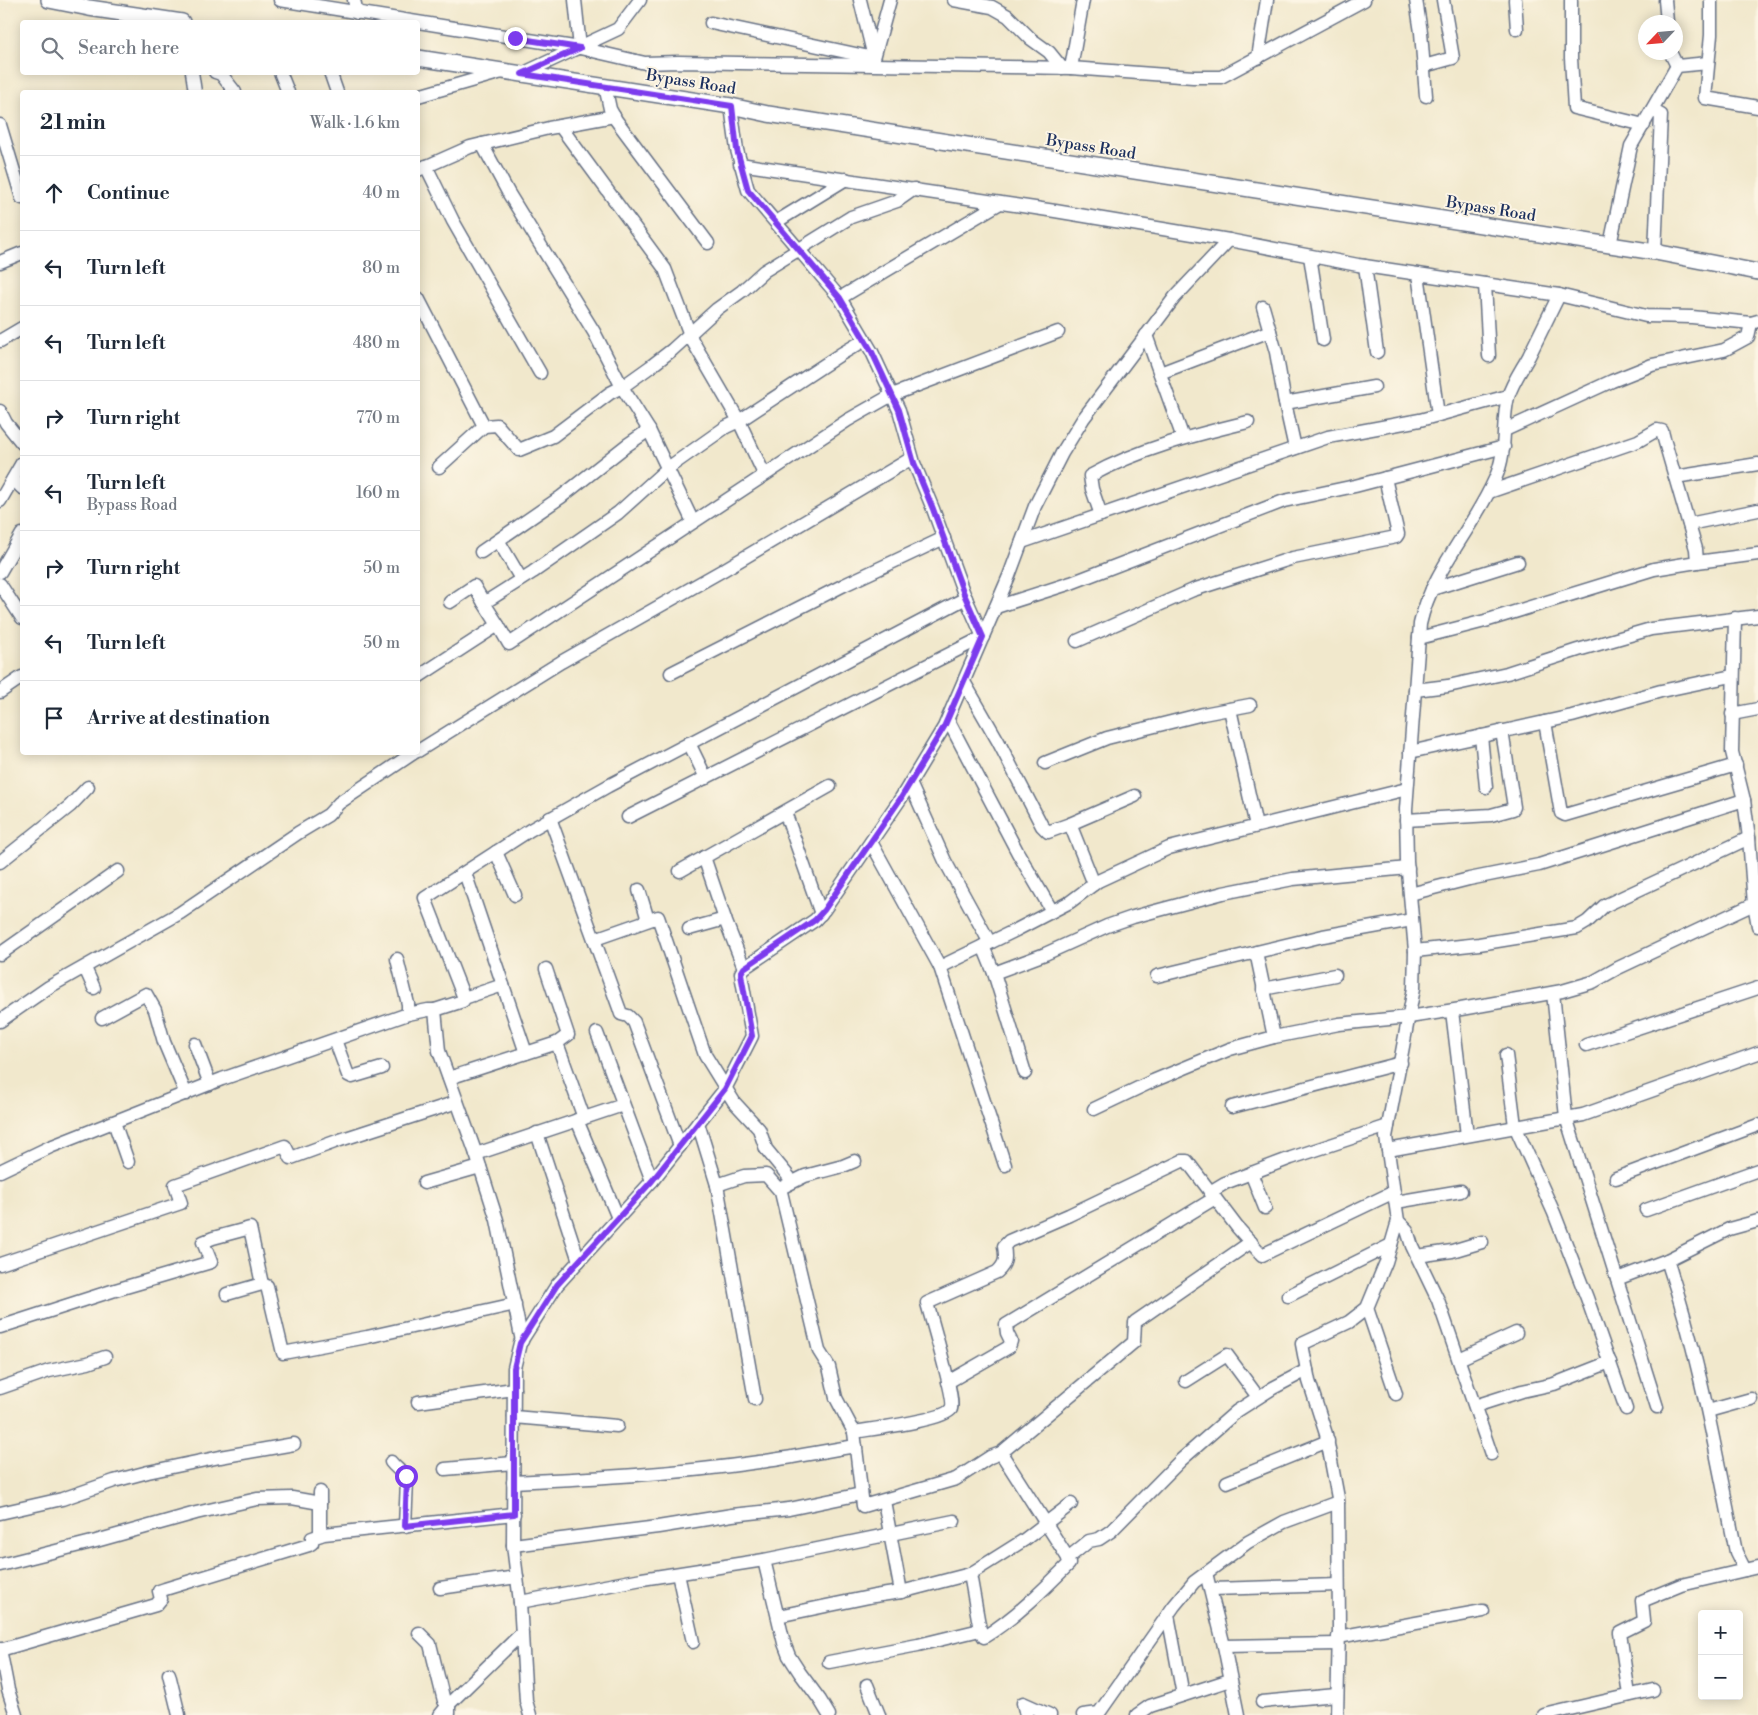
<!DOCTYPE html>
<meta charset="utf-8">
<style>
:root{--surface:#fff;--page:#f2f2f3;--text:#1f2937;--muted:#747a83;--line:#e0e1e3}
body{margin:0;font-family:"Libre Bodoni",serif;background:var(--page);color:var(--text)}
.controls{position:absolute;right:15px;bottom:15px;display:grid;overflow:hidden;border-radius:5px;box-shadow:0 2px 12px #0003}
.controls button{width:45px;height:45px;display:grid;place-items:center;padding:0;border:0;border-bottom:1px solid var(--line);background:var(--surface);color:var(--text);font:25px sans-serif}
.compass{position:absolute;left:1638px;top:15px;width:45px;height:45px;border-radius:50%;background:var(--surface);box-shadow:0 2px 12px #0003;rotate:244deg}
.stop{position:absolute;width:15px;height:15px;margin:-11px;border:4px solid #7c3aed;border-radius:50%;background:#fff}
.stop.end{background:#7c3aed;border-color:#fff;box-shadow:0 1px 5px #0008}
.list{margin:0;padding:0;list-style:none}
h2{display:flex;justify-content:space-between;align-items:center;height:65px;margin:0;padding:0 20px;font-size:21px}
h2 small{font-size:16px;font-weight:400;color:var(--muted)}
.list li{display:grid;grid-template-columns:32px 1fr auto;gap:15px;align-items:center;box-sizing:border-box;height:75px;padding:0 20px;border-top:1px solid var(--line)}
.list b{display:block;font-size:19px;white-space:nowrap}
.list p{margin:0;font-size:16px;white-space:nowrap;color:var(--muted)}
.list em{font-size:16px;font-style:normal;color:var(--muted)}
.icon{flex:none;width:28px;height:28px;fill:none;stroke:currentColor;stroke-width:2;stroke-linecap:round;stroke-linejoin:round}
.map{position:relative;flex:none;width:1758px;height:1715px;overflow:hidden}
.search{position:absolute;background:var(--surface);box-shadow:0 2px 12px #0003;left:20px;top:20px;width:400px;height:55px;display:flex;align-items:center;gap:12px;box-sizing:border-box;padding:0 18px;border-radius:5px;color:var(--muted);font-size:19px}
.panel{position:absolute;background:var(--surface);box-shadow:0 2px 12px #0003;left:20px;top:90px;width:400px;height:665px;border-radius:5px}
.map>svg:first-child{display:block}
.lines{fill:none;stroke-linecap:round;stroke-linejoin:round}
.minor-casing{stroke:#667084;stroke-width:15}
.major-casing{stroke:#667084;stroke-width:18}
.minor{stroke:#fff;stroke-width:12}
.major{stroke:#fff;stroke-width:15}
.route{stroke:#7c3aed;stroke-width:6}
.labels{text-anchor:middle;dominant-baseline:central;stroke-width:4;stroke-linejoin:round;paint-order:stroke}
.street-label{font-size:16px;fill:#1b2f5e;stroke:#fcf5e5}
</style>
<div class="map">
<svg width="1758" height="1715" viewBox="0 0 1758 1715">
<rect width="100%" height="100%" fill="#fcf5e5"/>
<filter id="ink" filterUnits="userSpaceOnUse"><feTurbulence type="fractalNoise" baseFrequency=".02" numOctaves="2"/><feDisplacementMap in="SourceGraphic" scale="10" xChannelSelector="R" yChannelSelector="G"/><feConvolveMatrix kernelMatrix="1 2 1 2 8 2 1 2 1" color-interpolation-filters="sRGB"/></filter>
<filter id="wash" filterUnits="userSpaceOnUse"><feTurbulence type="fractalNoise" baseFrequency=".0096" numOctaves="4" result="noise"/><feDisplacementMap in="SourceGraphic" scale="20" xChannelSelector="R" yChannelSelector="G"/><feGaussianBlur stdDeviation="1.12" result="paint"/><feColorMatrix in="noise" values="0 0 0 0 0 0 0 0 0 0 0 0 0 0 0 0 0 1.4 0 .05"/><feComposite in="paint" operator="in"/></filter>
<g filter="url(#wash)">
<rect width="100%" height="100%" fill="#f1e8cc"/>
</g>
<g filter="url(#ink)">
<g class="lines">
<!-- minor casing -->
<g class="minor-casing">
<g id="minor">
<polyline points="280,0 580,48 645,63 678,62 1071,68 1193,77 1221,77 1364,0"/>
<polyline points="354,0 357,13"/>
<polyline points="575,0 580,48"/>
<polyline points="860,0 874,57"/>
<polyline points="954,0 992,7 1008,16 1031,39 1049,52 1062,68"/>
<polyline points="1416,0 1421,32 1426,96"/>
<polyline points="1515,0 1517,29"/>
<polyline points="1571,0 1571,58 1574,108 1644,125"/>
<polyline points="1665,0 1667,22"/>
<polyline points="1711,0 1711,35 1705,98 1758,107"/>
<polyline points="711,23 874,58 890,0"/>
<polyline points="1670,52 1677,66"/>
<polyline points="1258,58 1267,0"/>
<polyline points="1424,66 1453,58 1443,0"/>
<polyline points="1071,68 1083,0"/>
<polyline points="192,72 195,92"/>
<polyline points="215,72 221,74 235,92"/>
<polyline points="280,72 288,92"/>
<polyline points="330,72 337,92"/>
<polyline points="522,74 618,29 640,0"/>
<polyline points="605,86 610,109 616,120 708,243"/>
<polyline points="418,96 502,72"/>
<polyline points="1652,110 1661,115 1655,252"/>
<polyline points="0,125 22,198"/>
<polyline points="560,126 665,269 692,340 739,421 764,474"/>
<polyline points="482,144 509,194 594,332 622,387 649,430 693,522"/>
<polyline points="740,164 1055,211 1229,240 1358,265 1559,295 1646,316 1692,317 1751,323 1758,321"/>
<polyline points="426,166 453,221 540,373"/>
<polyline points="418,170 470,147 549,128 614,116"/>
<polyline points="776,222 846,179"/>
<polyline points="1610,245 1631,146 1677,66 1708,63"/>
<polyline points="1310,256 1323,340"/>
<polyline points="0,262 22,253"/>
<polyline points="1365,266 1377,352"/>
<polyline points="1418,274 1438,415"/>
<polyline points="1485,284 1489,356"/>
<polyline points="418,298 484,426 439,467"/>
<polyline points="840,298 1000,203"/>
<polyline points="1263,307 1276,352 1285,403 1295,448"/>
<polyline points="1146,335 1183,438"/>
<polyline points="0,341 22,328"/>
<polyline points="1160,373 1270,331"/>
<polyline points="1285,403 1374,387"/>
<polyline points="0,411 6,423 22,443"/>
<polyline points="484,426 497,425 519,450 553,436 610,393 622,387 650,367 672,350 717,309 742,291 764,271 851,217 897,201 914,189"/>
<polyline points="1505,430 1612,381 1652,365 1724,350 1748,337 1751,323"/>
<polyline points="1675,477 1758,464"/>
<polyline points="13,479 22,488"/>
<polyline points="0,501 22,463"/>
<path d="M1101,515L1092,489L1090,476C1139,449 1194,435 1248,422"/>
<polyline points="1689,524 1758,510"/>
<polyline points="1022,542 1328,437 1420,420 1508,396"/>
<polyline points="501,545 521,579"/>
<polyline points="481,552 561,497 627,445 649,430"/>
<polyline points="1697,562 1758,554"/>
<polyline points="0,572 22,534"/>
<polyline points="0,584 22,618"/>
<polyline points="1432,589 1518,562"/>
<polyline points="450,602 474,586 484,603"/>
<polyline points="996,607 1071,583 1284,501 1355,486 1504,447"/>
<polyline points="1735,618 1732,752 1744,800 1749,838 1754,904 1758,926"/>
<polyline points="498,625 484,603 533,572 618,513 668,468 726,427 739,421 841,354 865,340"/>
<polyline points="1419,638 1485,621 1654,569 1697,562 1696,549 1664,439 1662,431 1657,430 1638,441 1489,492"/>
<polyline points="1077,641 1193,590 1293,558 1396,537 1398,534 1385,478"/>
<polyline points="671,673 844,585 944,538"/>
<polyline points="418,677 498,625 509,644 848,420 892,395 1058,332"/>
<polyline points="964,682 998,741 1042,826 1048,832 1070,824 1135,796"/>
<polyline points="1415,690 1448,686 1507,673 1578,650 1651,629 1758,616"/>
<polyline points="0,692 22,677"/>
<polyline points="1230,709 1256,826"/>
<polyline points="1732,714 1758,709"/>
<polyline points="948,720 1018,853 1052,911"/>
<polyline points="1545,722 1561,813 1565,815 1736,765"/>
<polyline points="1481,736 1486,787"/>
<polyline points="689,743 706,778"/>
<polyline points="418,751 561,662 725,569 912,458"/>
<polyline points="1410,752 1572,716 1661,691 1732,676"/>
<polyline points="1045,763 1107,738 1203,714 1250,705"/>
<polyline points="910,783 945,861 990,943"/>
<polyline points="785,812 821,914"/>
<polyline points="628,817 983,637 964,594 933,509 914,463 899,410 872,352 840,298 748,190 737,150 731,106"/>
<polyline points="550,818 619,1008 621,1014 628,1016 634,1022 680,1146"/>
<polyline points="1406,820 1491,815 1513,809 1514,807 1502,731"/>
<polyline points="1070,824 1094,884"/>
<polyline points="871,842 940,967 1005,1165"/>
<polyline points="496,852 515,895"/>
<polyline points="704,857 726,922 744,968"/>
<polyline points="0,862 70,806 88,787"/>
<polyline points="680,871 830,786"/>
<polyline points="465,873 526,1053"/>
<polyline points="639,890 648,920"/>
<polyline points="1410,894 1469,879 1539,865 1744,800"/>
<polyline points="689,929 725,919"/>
<polyline points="595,939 658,917 705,1055 734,1102 759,1129 766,1149 789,1177"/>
<polyline points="983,946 994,973 1025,1073"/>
<polyline points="1415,951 1479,944 1577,928 1587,922 1604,906 1749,838"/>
<polyline points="1256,952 1274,1037"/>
<polyline points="0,954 118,871"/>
<polyline points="397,959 408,1004 408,1014"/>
<polyline points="940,967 1016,930 1070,902 1098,881 1169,848 1407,789"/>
<polyline points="85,968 94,988"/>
<polyline points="994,973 1045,954 1107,926 1133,917 1223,893 1293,879 1408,868"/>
<polyline points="1157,976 1323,936 1412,920"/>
<polyline points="1263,989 1335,975"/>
<polyline points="1553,993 1566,1117 1657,1407"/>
<polyline points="464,998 503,985"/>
<polyline points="1452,1011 1467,1135"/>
<polyline points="102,1018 146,994 155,1010 164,1042 186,1094"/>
<polyline points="0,1021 49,987 180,913 298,833 328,815 339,803 415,752"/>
<polyline points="597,1033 652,1181"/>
<polyline points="335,1040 348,1075 352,1077 382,1068"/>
<polyline points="557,1043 584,1118"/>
<polyline points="195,1044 210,1084"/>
<polyline points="1586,1045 1758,988"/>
<polyline points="1506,1055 1515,1126 1554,1213 1587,1298 1626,1409"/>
<polyline points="449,1078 557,1043 568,1035 546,969"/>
<polyline points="1232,1107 1401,1063"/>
<polyline points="1094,1109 1153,1081 1230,1049 1274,1037 1339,1024 1409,1017 1461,1009 1562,991 1593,982 1618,968 1754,904"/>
<polyline points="577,1120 618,1218"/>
<polyline points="114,1122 128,1162"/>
<polyline points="698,1123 717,1185 755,1399"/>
<polyline points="537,1133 579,1261"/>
<polyline points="1388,1150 1583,1115 1758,1053"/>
<polyline points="476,1154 623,1105"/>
<polyline points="0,1171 50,1147 222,1079 408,1014 428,1010 435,1010"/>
<polyline points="1251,1173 1265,1208"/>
<polyline points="1616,1178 1758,1125"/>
<polyline points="424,1183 480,1167"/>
<polyline points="717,1185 744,1176 766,1175 781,1192 819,1351 829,1367 836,1398 854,1432 863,1506 956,1479 990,1457 1001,1453 1068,1558"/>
<polyline points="783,1187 805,1176 843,1166 855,1161"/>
<polyline points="1210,1192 1225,1183 1291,1158 1388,1126"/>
<polyline points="1396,1202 1461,1191"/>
<polyline points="1646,1210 1758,1170"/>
<polyline points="1398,1221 1407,1230 1412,1246 1438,1300 1491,1454"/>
<polyline points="1417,1256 1452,1251 1482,1242"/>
<path d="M1667,1260C1699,1355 1716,1454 1736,1552L1745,1570"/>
<polyline points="0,1264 181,1203 175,1185 285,1146 291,1158 340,1140 457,1102"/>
<polyline points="1617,1279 1667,1260 1729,1229 1758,1221"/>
<polyline points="262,1284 267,1286 283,1353 367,1337 515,1304"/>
<polyline points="1288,1296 1391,1245"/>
<polyline points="1367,1308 1396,1394"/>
<polyline points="0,1327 112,1291 211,1262 203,1242 213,1238 250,1228 262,1284 227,1294"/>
<polyline points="522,1341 497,1220 476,1154 439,1051 435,1010 463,1001 464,998 425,898 530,830 608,786 966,598"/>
<polyline points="1459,1359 1516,1333"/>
<polyline points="1186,1381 1227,1355 1258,1397"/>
<polyline points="948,1382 1009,1347 1011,1341 1007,1333 1006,1325 1215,1198"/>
<polyline points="0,1388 49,1371 88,1363 105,1357"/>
<polyline points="418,1402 514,1389"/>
<polyline points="1475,1406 1522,1391 1554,1384 1610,1362"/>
<polyline points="1708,1411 1751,1399"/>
<polyline points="514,1417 617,1426"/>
<path d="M854,1432C871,1429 944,1420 951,1409C956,1401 931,1318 927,1303L997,1272C1006,1264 1006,1258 1004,1246L1009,1241L1069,1215L1182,1161H1187L1237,1227L1262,1255L1394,1192"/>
<polyline points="1001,1453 1134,1342 1135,1322 1251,1242"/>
<path d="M391,1462C396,1469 404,1472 407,1481L405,1526"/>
<polyline points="445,1469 513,1463"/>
<path d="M513,1482C595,1478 677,1474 759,1462C791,1458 823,1451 856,1446"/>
<polyline points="1227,1482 1328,1441"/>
<polyline points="884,1501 901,1592"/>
<polyline points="0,1513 62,1499 114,1481 148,1472 220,1457 294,1444"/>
<polyline points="320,1535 320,1492"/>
<polyline points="513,1545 658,1527 732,1515 789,1509 861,1494"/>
<polyline points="764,1560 784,1643 789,1656 800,1673 820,1700 829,1715"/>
<polyline points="0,1565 96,1541 196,1513 257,1499 292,1498 320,1503"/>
<polyline points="1206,1573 1224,1646 1238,1715"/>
<polyline points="678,1574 693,1642"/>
<path d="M970,1574L980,1630L984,1637C1016,1617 1042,1591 1069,1564L1068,1558L1089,1541L1099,1539L1111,1531L1181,1460L1237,1411L1273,1388L1307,1370"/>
<polyline points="440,1588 517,1577"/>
<polyline points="1212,1589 1338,1585"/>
<polyline points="520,1602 642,1579 764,1560 954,1521"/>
<polyline points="1168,1615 1183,1695"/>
<polyline points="778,1616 874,1596 901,1592 970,1574 1024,1540 1071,1504"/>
<polyline points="419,1633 430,1644 444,1701 449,1707 449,1713"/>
<polyline points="1338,1637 1483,1611"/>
<polyline points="1224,1646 1338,1644"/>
<polyline points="0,1649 8,1690 16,1715"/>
<polyline points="0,1650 156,1605 161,1599 159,1591 165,1589 309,1545 312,1543 312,1538 324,1534 514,1514"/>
<polyline points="829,1662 918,1645 980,1630"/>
<polyline points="169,1674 179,1715"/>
<polyline points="867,1685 879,1715"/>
<polyline points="1629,1695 1620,1633 1644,1621 1642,1601 1681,1585 1758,1567"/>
<polyline points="1262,1702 1336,1695"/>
<polyline points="440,1715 449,1704 522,1633"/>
<polyline points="530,1715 526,1701 520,1602 513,1545 514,1368 520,1343 557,1285 652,1181 725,1089 752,1036 742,980 741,973 744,968 815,920 824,910 901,798 944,727 1009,576 1035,506 1062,453 1083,419 1175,297 1229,240"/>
<polyline points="1026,1715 1023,1703 1050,1715"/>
<polyline points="1083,1715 1099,1713 1174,1606 1194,1582 1248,1542 1284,1522 1338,1502"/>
<polyline points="1137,1715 1150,1706 1230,1680"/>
<path d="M1337,1715L1339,1629L1338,1498L1326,1434L1309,1381L1302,1344L1349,1322L1367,1308L1386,1262L1398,1221L1386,1137L1414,988L1415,951L1407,861L1406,809L1420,624C1432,570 1473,529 1495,479C1508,451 1501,425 1508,397C1512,383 1522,369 1529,356C1539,336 1549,315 1559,295"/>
<polyline points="1544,1715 1653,1690"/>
</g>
</g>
<!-- major casing -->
<g class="major-casing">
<g id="major">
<polyline points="49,0 89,8 182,22"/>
<polyline points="418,58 731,106 768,114 1655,252 1758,272"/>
</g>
</g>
<!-- minor -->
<use href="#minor" class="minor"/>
<!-- major -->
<use href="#major" class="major"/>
</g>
</g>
<g class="lines" filter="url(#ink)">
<!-- route -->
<polyline class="route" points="406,1476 407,1481 405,1526 514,1514 514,1368 520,1343 557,1285 652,1181 725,1089 752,1036 742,980 741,973 744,968 815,920 824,910 901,798 944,727 983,637 964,594 933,509 914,463 899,410 872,352 840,298 748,190 737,150 732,106 522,74 580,48 515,38"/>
</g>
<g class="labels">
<!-- street labels -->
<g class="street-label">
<text transform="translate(691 82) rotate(9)">Bypass Road</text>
<text transform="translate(1091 147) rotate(9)">Bypass Road</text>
<text transform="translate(1491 209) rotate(9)">Bypass Road</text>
</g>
</g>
</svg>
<div class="controls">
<button>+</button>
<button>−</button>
</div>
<svg class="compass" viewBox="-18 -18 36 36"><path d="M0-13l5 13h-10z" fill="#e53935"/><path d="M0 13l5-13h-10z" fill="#747a83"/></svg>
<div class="stop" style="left:406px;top:1476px"></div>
<div class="stop end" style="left:515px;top:38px"></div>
<div class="search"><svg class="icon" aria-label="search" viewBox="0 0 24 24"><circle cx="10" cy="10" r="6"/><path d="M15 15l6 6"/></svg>Search here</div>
<section class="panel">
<h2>21 min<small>Walk · 1.6 km</small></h2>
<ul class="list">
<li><svg class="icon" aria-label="ahead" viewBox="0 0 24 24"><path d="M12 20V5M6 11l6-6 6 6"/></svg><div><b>Continue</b></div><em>40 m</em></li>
<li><svg class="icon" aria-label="left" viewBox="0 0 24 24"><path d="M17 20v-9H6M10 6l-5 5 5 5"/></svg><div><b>Turn left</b></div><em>80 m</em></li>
<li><svg class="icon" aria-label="left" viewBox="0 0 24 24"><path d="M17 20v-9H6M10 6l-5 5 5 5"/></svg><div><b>Turn left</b></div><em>480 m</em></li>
<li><svg class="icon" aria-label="right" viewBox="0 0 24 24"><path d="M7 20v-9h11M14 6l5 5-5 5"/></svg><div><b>Turn right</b></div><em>770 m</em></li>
<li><svg class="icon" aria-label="left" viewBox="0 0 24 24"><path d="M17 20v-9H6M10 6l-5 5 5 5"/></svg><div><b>Turn left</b><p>Bypass Road</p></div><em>160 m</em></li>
<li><svg class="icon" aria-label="right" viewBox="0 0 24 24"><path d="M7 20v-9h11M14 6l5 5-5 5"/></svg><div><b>Turn right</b></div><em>50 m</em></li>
<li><svg class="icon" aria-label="left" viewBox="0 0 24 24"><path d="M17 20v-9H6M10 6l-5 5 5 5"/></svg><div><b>Turn left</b></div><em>50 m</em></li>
<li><svg class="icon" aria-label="arrive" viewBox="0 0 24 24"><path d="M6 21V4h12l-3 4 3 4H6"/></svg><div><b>Arrive at destination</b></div></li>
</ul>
</section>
</div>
